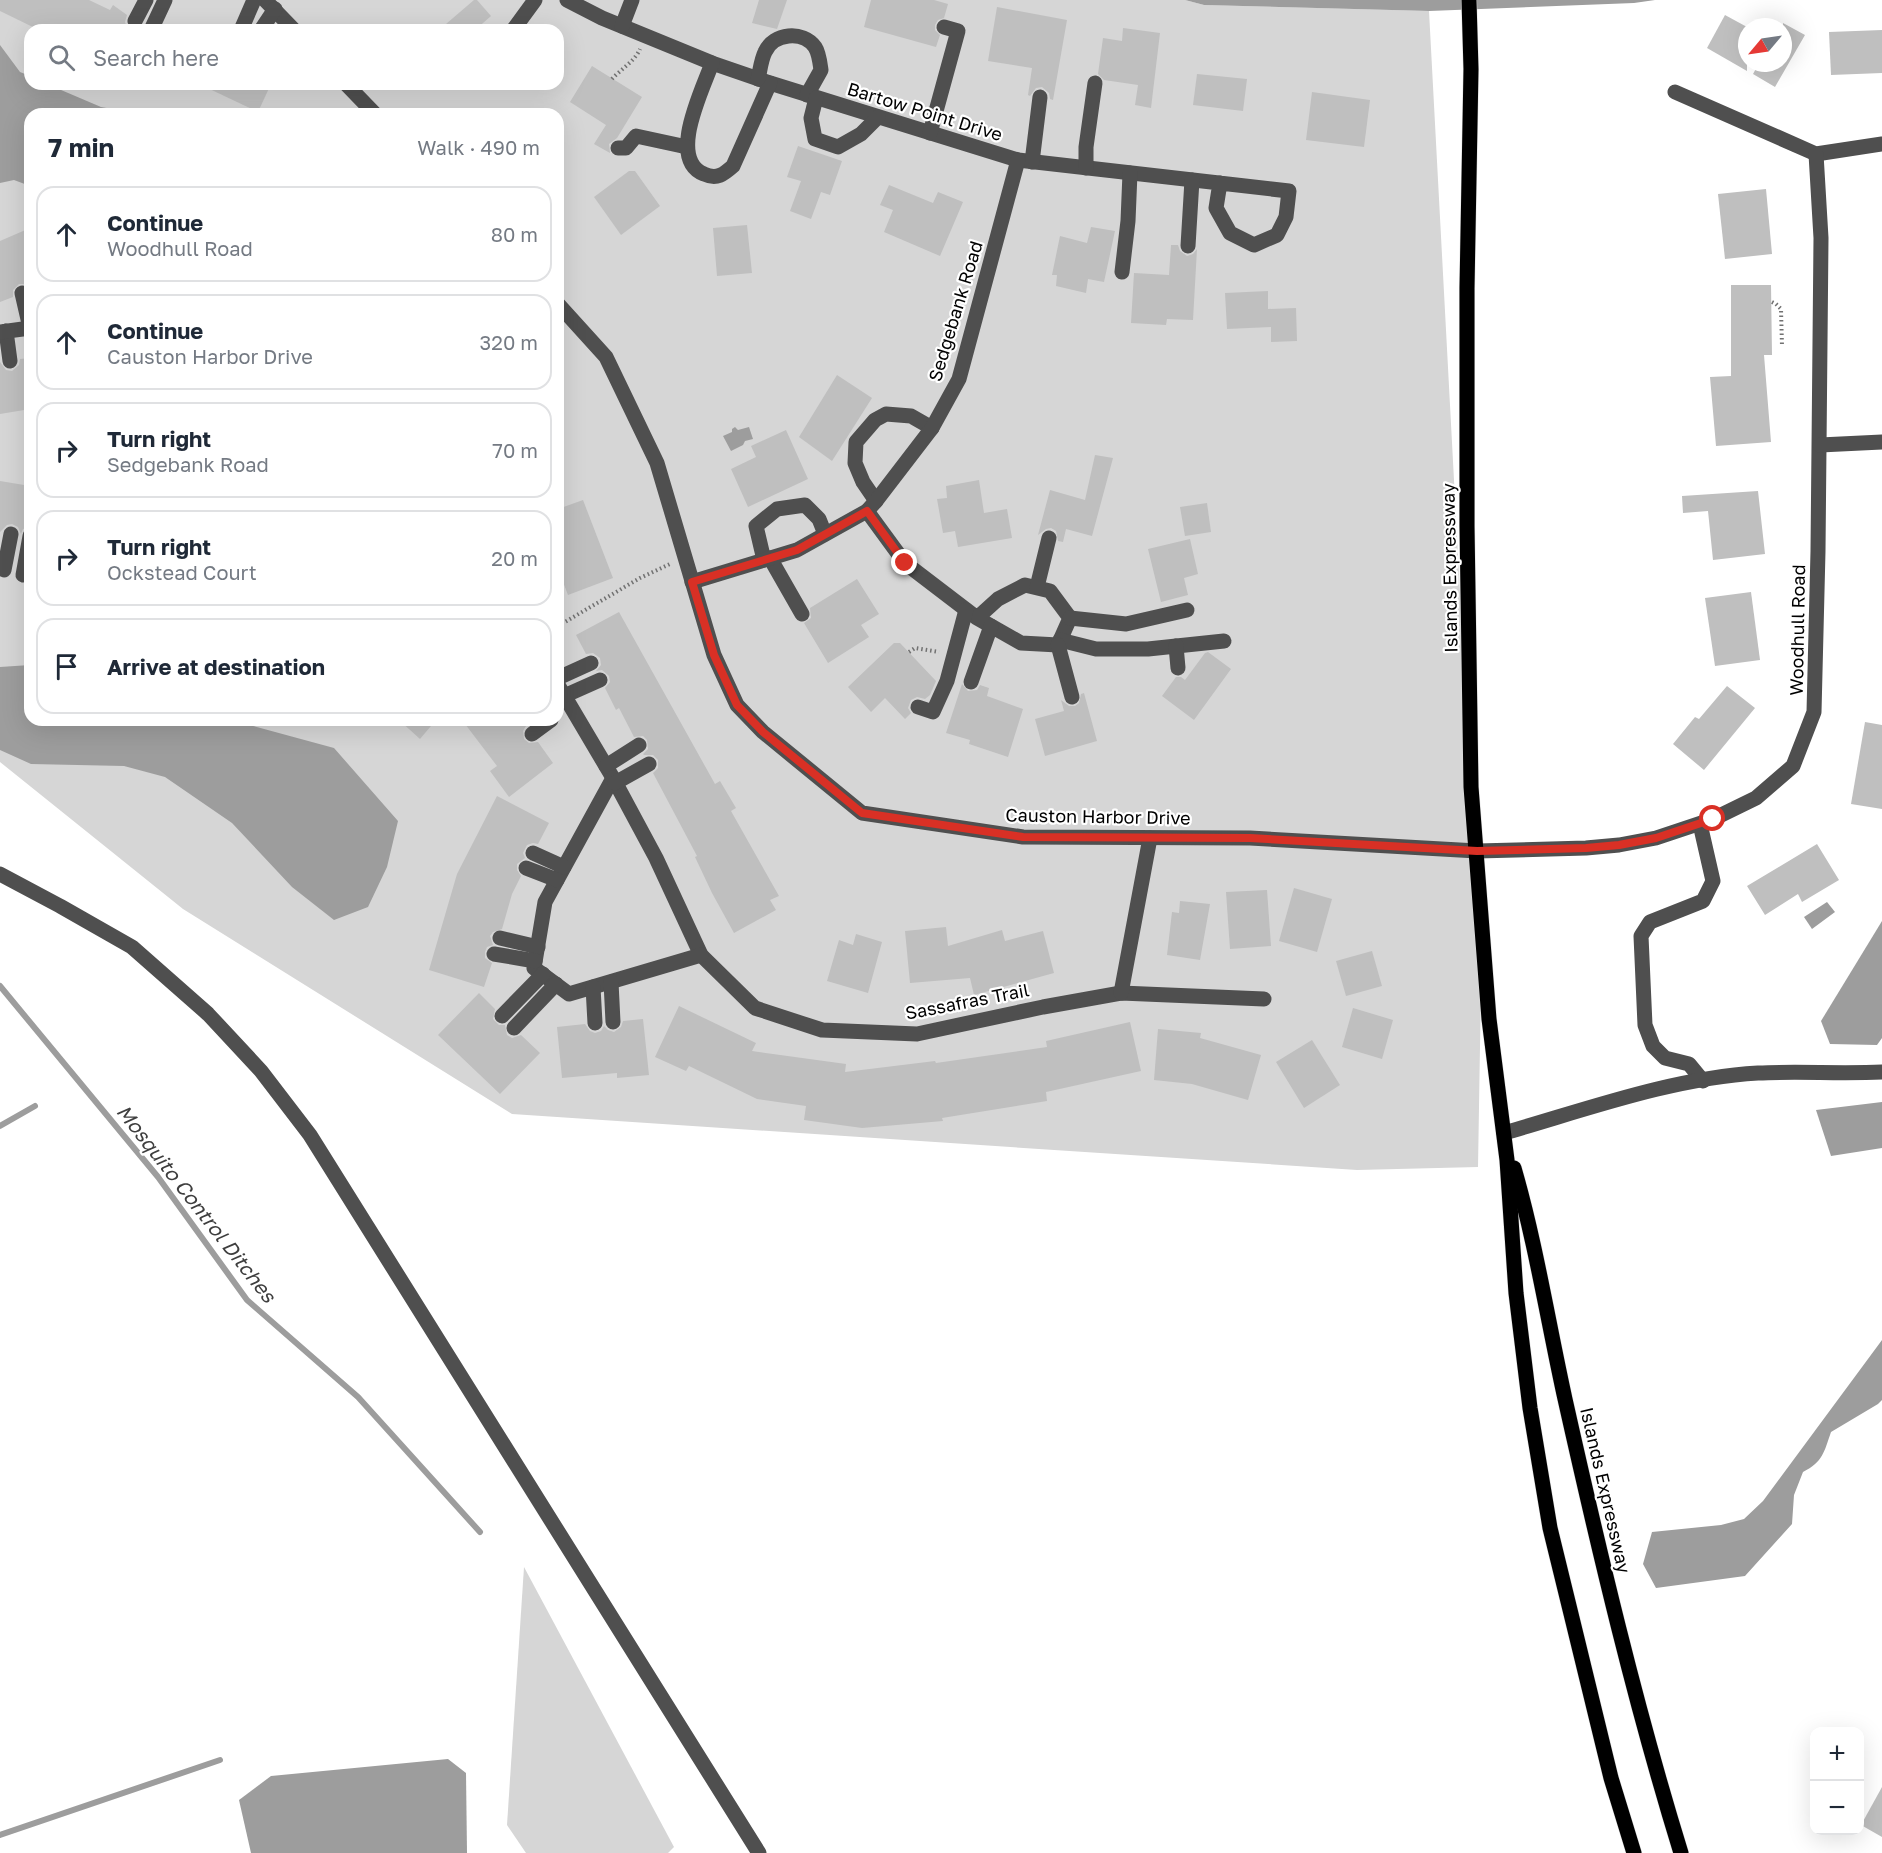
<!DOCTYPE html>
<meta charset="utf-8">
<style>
:root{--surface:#fff;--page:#f6f6f7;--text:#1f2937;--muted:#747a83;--line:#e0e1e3}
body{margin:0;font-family:"Golos Text",sans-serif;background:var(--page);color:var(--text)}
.controls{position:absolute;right:18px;bottom:18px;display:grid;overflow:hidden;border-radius:12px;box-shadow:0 6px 24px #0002}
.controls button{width:54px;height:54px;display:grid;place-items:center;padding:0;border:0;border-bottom:2px solid var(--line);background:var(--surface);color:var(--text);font:30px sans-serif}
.compass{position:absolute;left:1738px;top:18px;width:54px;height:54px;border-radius:50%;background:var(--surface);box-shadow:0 6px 24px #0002;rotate:241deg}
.stop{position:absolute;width:18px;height:18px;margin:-14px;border:4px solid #d93025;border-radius:50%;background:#fff}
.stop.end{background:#d93025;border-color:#fff;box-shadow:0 2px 6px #0008}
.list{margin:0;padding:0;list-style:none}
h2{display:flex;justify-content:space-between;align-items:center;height:78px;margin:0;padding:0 24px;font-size:26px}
h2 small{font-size:20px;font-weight:400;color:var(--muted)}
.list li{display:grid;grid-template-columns:39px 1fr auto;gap:18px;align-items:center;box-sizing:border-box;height:96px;margin:0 12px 12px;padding:0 12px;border:2px solid var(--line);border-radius:18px}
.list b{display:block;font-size:22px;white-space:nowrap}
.list p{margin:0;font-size:20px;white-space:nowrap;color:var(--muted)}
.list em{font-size:20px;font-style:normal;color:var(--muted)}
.icon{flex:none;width:33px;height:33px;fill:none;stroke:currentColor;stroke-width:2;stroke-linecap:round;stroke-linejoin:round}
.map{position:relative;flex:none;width:1882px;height:1853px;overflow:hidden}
.search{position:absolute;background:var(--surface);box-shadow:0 6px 24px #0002;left:24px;top:24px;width:540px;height:66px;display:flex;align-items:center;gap:15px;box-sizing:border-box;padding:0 21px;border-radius:18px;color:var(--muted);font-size:22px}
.panel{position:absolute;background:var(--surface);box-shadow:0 6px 24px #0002;left:24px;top:108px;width:540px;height:618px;border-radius:18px}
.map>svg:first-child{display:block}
.green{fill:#d6d6d6;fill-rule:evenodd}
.water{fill:#9d9d9d}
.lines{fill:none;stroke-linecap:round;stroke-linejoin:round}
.stream{stroke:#9d9d9d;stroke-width:6}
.building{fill:#bfbfbf}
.major-casing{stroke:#dbdbdb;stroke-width:16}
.path{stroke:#717171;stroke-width:4;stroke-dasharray:1.5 3;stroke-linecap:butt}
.minor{stroke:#4f4f4f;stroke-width:15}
.major{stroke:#000;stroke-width:15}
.route{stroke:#d93025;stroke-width:8}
.labels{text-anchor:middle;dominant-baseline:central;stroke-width:4.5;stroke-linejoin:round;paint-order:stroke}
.street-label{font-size:18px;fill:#000;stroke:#fff}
.water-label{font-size:20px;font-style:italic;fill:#3e3e3e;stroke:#fff}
</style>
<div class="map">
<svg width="1882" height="1853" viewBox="0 0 1882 1853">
<rect width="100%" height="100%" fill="#fff"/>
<!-- green -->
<g class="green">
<path d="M0,0H1185L1204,5L1429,11L1481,987L1478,1167L1357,1170L512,1114L183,909L0,762ZM30,30H558V84H30ZM30,114H558V720H30Z"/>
<polygon points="524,1567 674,1847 668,1853 526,1853 507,1825"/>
</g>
<!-- water -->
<g class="water">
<polygon points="1185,0 1655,0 1634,3 1429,11 1204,5"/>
<polygon points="0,45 20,72 30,76 30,84 47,84 101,107 140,114 30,114 30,186 14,180 0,183"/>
<polygon points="735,427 738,430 749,427 753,439 745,441 743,445 731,451 723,436 732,432 732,429"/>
<polygon points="30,665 30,720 231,720 334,748 398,821 387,867 368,907 334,920 292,887 232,823 165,777 124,766 31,764 0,750 0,667"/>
<polygon points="1827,902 1835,912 1812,929 1804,917"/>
<polygon points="1882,921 1882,1038 1877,1045 1830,1044 1821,1021"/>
<polygon points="1882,1102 1882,1148 1831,1156 1816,1110"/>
<path d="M1882,1340V1400L1878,1404L1831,1432C1824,1452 1823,1462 1803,1472L1794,1495L1792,1524L1745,1576L1656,1588L1643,1564L1652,1532L1721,1525L1744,1519L1763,1501Z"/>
<polygon points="448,1759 466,1773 467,1853 251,1853 239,1800 271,1776"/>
</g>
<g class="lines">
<!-- stream -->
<g class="stream">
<polyline points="0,986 158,1177 247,1300 358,1397 480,1532"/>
<polyline points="0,1126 35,1106"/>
<polyline points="0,1835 220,1760"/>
</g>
</g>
<!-- building -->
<g class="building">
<polygon points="0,0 89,0 110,10 113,5 127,15 125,22 127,27 132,30 39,30 0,11"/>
<polygon points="474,0 477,0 491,16 475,30 439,30"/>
<polygon points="759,0 787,0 777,29 752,23"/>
<polygon points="871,0 934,0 948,4 944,18 938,20 935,25 935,30 940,35 936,47 864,27"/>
<polygon points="997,7 1067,20 1053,100 1050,99 1049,93 1042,87 1036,88 1030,96 1028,95 1032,68 988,61"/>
<polygon points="1725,15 1747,27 1747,71 1707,48"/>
<polygon points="1783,23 1805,35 1775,87 1753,74 1759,63 1783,63"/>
<polygon points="1123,28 1160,33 1151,108 1135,105 1138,85 1104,80 1098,74 1103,38 1122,41"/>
<polygon points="1882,30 1882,73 1831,75 1829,32"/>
<polygon points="592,66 642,97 617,138 609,144 610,153 594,144 606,125 570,102"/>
<polygon points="1197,74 1247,79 1243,111 1193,105"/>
<polygon points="199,84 271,84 258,112"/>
<polygon points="1312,92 1370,100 1364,147 1306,140"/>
<polygon points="798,146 842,161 830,195 821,192 811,219 790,211 801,181 787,177"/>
<polygon points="629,171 635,171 660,206 621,235 594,197"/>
<polygon points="889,185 933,203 938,192 963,202 940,256 884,232 893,210 880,205"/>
<polygon points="1766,189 1772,254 1725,259 1718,194"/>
<polygon points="747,225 752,273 717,276 713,228"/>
<polygon points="1091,227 1115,231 1104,282 1088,279 1086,293 1056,286 1057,275 1052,275 1060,236 1087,243"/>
<polygon points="30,228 30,288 25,284 19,284 13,290 13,297 0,302 0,241"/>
<polygon points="1171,245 1178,245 1180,251 1187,256 1193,254 1197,249 1193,320 1167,319 1166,325 1131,323 1134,273 1169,275"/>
<polygon points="1731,285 1771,285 1772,355 1764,355 1771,442 1716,446 1710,377 1731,376"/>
<polygon points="1268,291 1268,309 1296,308 1297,341 1271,342 1271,327 1227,329 1225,293"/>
<polygon points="30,358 30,409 0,414 0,362 6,370 12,371 19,365 20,359"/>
<polygon points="837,375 872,398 832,461 799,437"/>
<polygon points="786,430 808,479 748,507 731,469 756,457 751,446"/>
<polygon points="1095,455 1113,458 1092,536 1066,529 1063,542 1058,541 1056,531 1051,528 1046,529 1038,535 1050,490 1085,500"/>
<polygon points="979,480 984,513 1007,509 1012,538 958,547 955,531 943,533 937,499 947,498 946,486"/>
<polygon points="0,481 30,486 30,526 23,529 21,534 18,527 12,524 7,525 0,532"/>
<polygon points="1758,491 1765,554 1713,560 1708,511 1683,513 1682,496"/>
<polygon points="583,500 613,578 568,595 558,569 558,509"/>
<polygon points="1207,503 1211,532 1185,536 1180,507"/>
<polygon points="1190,539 1198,574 1184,578 1188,595 1161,602 1148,549"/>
<polygon points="857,579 879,614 861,625 869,637 828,663 804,623 811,618 810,608"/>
<polygon points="1751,592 1760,660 1715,666 1705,598"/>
<polygon points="619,612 715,784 720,781 736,808 731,811 779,896 770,900 776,910 734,933 712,893 695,857 697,856 653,773 658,768 658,760 653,755 644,755 643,754 648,749 647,740 643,736 634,737 619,708 616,710 605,688 610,682 609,676 602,670 596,671 601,665 600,658 593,653 586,654 576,635"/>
<polygon points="894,643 900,643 936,681 930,695 925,699 917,697 911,700 908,708 911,713 905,719 885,698 871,712 848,687"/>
<polygon points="1208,652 1231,669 1194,720 1162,696 1176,677 1181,677 1185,680 1205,653"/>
<polygon points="962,684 968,691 977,690 980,685 989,688 987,696 1023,709 1008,757 969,744 970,740 946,733"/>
<polygon points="1727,686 1755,708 1704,770 1673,744 1695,717 1699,719"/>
<polygon points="1084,693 1097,741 1045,756 1035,719 1064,711 1061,700 1069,706 1075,706 1079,703 1081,694"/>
<polygon points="399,720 436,720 420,739"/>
<polygon points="462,720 521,720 526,726 523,731 524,739 529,743 538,742 553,763 509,797 490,771 497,766"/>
<polygon points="1865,722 1882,725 1882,809 1851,804"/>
<polygon points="497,796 549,823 538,844 533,843 527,845 523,853 525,858 517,864 517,870 521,876 512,894 502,929 493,932 490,936 493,945 487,947 485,952 485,958 492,963 484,987 429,970 457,874"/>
<polygon points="1817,844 1839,880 1802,902 1798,894 1765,915 1747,886"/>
<polygon points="1294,888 1332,899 1317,952 1279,941"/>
<polygon points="1267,890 1271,946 1230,949 1226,892"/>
<polygon points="1180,901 1210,904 1200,960 1167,955 1172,912 1179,913"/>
<polygon points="946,927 948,946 1002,930 1005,941 1043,931 1054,973 974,995 970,978 910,983 905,931"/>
<polygon points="856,934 882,942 868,993 827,981 839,940 853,945"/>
<polygon points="1372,951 1382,986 1346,996 1336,961"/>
<polygon points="479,993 495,1009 493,1019 499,1025 505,1025 507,1035 512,1038 521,1035 540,1053 500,1094 438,1035"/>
<polygon points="679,1006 756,1043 752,1051 846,1064 845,1072 935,1061 936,1063 1047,1047 1046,1041 1130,1022 1141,1071 1046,1092 1047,1101 942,1118 943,1121 862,1128 804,1120 806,1106 757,1099 689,1066 686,1071 655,1057"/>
<polygon points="1353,1008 1393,1020 1382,1059 1342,1047"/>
<polygon points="643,1019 649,1075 617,1078 617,1073 562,1078 557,1027 585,1024 590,1031 595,1033 601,1031 604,1026 608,1030 614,1032 621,1027 623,1021"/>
<polygon points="1158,1029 1201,1033 1200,1038 1261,1055 1248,1100 1192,1084 1154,1080"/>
<polygon points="1312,1040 1340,1085 1304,1108 1276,1062"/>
<polygon points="1882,1787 1882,1837 1861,1825"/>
</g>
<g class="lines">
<!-- major casing -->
<g class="major-casing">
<g id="major">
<polyline points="1469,0 1471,69 1467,288 1467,526 1471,787 1489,1019 1507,1160 1516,1293 1530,1408 1550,1528 1573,1622 1611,1778 1634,1853"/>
<path d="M1514,1168C1536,1244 1548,1322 1565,1399C1599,1551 1635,1704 1681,1853"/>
</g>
</g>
<!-- path -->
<g class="path">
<path d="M612,79C621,69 635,61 640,49"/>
<polyline points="1772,302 1776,304 1781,309 1782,346"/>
<polyline points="558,626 640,578 670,564"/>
<polyline points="909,652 915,648 939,652"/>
</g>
<!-- minor -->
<g class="minor">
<polyline points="265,0 294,30"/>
<polyline points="567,0 602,18 712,63 770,83 1018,160 1289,191 1286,217 1277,235 1254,245 1230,233 1216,208 1220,183"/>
<polyline points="135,21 146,0"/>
<polyline points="622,26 632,0"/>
<polyline points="151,30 165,0"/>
<polyline points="241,30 254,0"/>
<polyline points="261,30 275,9"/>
<polyline points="513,30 535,0"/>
<path d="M712,63C703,89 667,159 704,174C717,180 724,174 733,166L770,83"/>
<path d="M758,79C760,71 761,60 765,52C773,33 803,30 815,47C819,53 820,63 821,70L807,95"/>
<polyline points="346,84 375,114"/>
<polyline points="1675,92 1816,154 1882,144"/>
<polyline points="816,98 811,118 815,139 838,147 861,134 878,117"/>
<polyline points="930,133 958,31 944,27"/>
<polyline points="618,148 626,148 636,136 687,147"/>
<polyline points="1032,162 1040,97"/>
<polyline points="1086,168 1086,147 1095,83"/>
<polyline points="1188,246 1192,180"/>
<polyline points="1122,272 1128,221 1130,173"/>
<polyline points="22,293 30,328"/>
<polyline points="558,304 606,357 657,463 714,655 737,705 763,732 862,813 1023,837 1250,838 1477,851 1586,848 1619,845 1656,838 1713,819 1756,798 1793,766 1814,712 1818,551 1821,238 1816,154"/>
<polyline points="6,331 10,361"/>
<polyline points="0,332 30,328"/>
<polyline points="1820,445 1882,442"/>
<polyline points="876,501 863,482 855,463 856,442 875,420 886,414 911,416 932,428"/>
<polyline points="867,511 905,563 977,618 1021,643 1058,645 1070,618 1050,591 1025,585 998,599 977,618"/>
<polyline points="770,558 802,614"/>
<polyline points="764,560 756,526 777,509 805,505 819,519 825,534"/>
<polyline points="4,570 11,534"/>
<polyline points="23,575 30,536"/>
<polyline points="692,582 797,550 867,511 876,501 932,428 959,379 1018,160"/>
<polyline points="1037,587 1049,538"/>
<polyline points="1070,618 1126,624 1187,610"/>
<polyline points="1060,640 1096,649 1148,649 1224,641"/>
<polyline points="1058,645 1072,697"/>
<polyline points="1176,646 1178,668"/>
<polyline points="558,678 591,663"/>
<polyline points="971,682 991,626"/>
<polyline points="558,685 613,778 656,858 701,955 755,1008 822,1030 917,1034 1043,1007 1121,993 1264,999"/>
<polyline points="564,696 600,680"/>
<polyline points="918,707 933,712 947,681 966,610"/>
<polyline points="532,734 551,720"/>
<polyline points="606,766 639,745"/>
<polyline points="613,778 545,902 534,968 569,994 701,955"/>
<polyline points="615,783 649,764"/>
<polyline points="1700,824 1713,881 1703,901 1650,922 1641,936 1645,1025 1653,1046 1665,1058 1689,1064 1703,1081"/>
<polyline points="533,853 564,867"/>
<polyline points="526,868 557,880"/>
<polyline points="0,874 60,906 132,947 208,1014 261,1071 310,1135 759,1853"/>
<polyline points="500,938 538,947"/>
<polyline points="494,954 535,961"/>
<polyline points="611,982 613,1022"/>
<polyline points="593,987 595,1023"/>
<polyline points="1121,993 1150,838"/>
<polyline points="502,1016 543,974"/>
<polyline points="514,1028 556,984"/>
<path d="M1504,1133C1585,1110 1672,1078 1758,1073C1799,1071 1841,1074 1882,1072"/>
</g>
<!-- major -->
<use href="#major" class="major"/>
</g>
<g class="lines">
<!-- route -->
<polyline class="route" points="905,563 867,511 797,550 692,582 714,655 737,705 763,732 862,813 1023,837 1250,838 1477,851 1586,848 1619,845 1656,838 1713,819"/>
</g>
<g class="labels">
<!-- street labels -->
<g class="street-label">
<text transform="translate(925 111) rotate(17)">Bartow Point Drive</text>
<text transform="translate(955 311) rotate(-73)">Sedgebank Road</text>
<text transform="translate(1449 568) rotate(-91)">Islands Expressway</text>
<text transform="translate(1797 630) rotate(-89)">Woodhull Road</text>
<text transform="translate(1098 816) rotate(1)">Causton Harbor Drive</text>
<text transform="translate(967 1001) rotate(-11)">Sassafras Trail</text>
<text transform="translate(1606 1490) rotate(77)">Islands Expressway</text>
</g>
<!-- water labels -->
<g class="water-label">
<text transform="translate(197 1203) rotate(52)">Mosquito Control Ditches</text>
</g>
</g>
</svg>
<div class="controls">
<button>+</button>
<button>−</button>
</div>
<svg class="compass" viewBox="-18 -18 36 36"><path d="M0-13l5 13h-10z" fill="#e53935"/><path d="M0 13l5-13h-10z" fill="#747a83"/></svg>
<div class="stop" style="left:1713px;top:819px"></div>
<div class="stop end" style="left:905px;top:563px"></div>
<div class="search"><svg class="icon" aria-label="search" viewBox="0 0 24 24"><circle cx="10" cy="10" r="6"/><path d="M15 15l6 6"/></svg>Search here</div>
<section class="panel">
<h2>7 min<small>Walk · 490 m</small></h2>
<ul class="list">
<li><svg class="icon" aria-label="ahead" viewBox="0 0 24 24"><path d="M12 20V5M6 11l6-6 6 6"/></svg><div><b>Continue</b><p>Woodhull Road</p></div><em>80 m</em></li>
<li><svg class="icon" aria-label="ahead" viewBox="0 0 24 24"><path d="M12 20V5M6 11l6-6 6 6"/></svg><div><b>Continue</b><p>Causton Harbor Drive</p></div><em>320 m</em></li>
<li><svg class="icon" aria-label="right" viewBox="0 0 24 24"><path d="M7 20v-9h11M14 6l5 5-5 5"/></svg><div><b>Turn right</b><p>Sedgebank Road</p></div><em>70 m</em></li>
<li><svg class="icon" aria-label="right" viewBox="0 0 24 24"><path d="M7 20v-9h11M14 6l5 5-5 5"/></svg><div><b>Turn right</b><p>Ockstead Court</p></div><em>20 m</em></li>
<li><svg class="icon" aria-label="arrive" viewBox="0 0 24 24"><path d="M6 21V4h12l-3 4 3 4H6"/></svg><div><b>Arrive at destination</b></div></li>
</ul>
</section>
</div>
